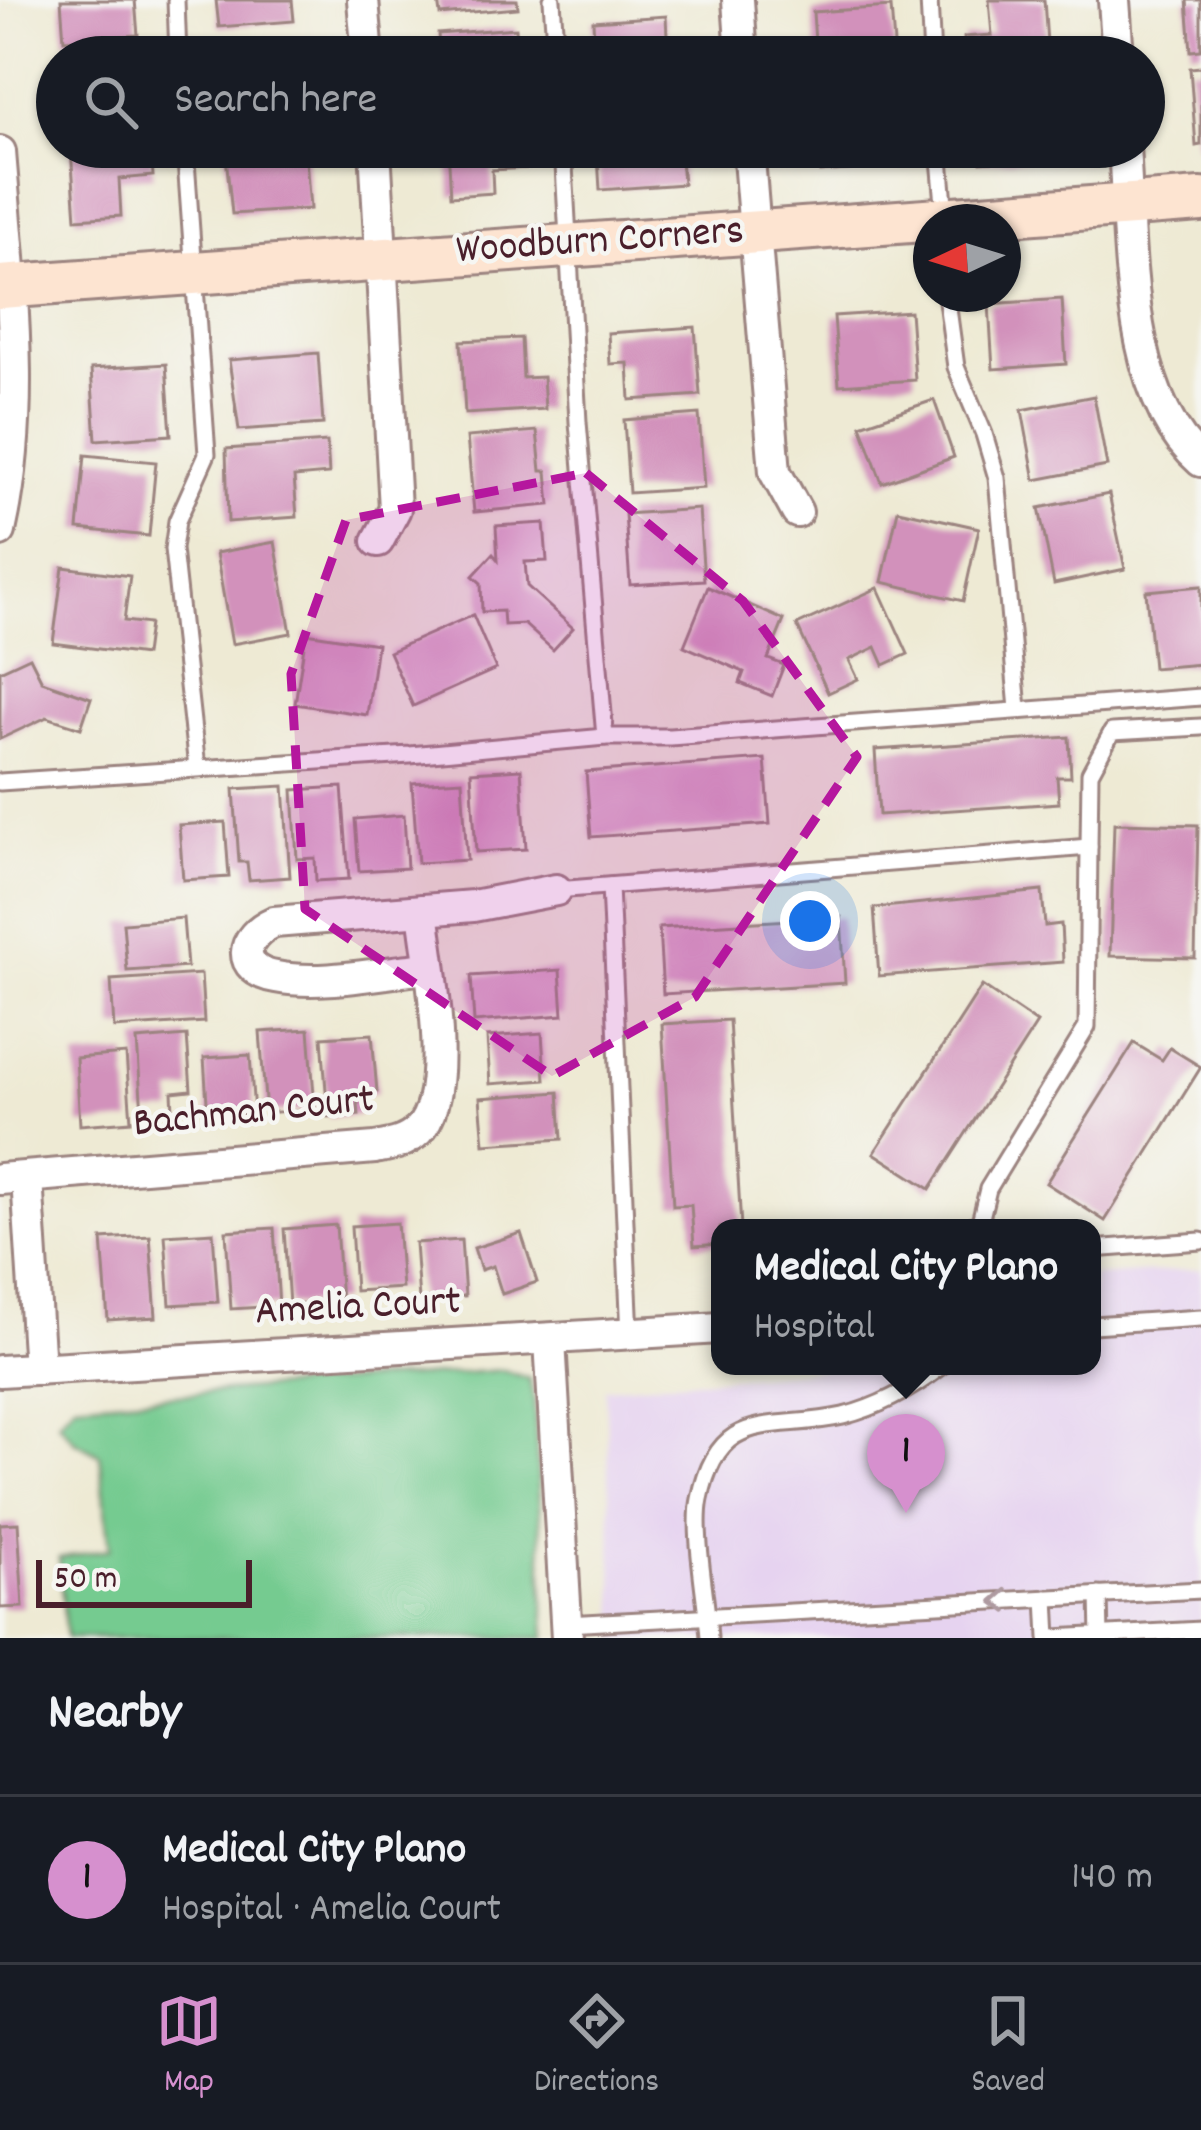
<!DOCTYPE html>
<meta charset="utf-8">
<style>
:root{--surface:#171b24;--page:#20242c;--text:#f1f3f6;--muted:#9ea1a6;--line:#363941;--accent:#d690ce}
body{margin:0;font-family:Dekko,sans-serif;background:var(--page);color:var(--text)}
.compass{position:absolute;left:913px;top:204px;width:108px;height:108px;border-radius:50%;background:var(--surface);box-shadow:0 3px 9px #0004;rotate:266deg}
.scale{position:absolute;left:36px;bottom:30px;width:216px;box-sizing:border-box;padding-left:12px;border:6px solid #4a1f2b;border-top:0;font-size:33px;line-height:42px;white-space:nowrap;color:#4a1f2b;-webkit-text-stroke:9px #f6f6f2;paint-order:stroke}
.you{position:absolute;left:810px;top:921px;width:42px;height:42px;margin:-30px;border:9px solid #fff;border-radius:50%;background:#1a73e8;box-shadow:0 0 0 18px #1a73e833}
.badge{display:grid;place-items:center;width:78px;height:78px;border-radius:50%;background:var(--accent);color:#111;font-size:39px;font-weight:700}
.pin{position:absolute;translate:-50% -99px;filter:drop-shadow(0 3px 6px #0008)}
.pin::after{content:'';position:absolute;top:63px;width:42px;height:36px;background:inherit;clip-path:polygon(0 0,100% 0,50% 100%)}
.popup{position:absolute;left:711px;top:1219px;width:390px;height:156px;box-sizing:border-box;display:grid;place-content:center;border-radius:24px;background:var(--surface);filter:drop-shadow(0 3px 9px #0005);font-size:39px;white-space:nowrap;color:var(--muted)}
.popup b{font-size:45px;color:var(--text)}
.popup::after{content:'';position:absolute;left:50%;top:100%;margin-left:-24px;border:24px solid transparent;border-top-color:var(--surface)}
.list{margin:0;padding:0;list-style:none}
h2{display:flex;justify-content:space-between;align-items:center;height:156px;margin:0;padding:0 48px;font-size:51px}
h2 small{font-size:39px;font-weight:400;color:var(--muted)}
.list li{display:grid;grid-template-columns:78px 1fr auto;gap:36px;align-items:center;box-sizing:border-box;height:168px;padding:0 48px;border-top:3px solid var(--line)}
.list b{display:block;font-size:45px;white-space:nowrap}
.list p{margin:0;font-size:39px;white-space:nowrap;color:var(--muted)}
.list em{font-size:39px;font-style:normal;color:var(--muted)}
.icon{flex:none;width:66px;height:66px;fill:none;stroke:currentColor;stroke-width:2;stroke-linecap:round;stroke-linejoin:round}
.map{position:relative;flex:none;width:1201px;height:1638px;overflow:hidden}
.search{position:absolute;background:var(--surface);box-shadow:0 3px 9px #0004;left:36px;right:36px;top:36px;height:132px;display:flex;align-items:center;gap:30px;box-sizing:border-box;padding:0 42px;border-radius:66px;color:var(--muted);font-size:45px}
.sheet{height:324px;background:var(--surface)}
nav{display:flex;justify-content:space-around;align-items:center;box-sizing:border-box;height:168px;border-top:3px solid var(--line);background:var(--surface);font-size:33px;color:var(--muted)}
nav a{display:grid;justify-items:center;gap:6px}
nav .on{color:var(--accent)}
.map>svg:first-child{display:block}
.built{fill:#e6d3f0}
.green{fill:#75cb90;stroke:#60755e;stroke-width:3}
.building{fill:#d291bb}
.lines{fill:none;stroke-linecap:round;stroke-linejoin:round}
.lane-casing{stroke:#9c8480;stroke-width:21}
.street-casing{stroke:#9c8480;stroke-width:36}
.secondary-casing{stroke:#9c8480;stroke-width:48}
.lane{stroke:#fff;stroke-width:15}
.street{stroke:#fff;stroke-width:30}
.secondary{stroke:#fde4d1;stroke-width:42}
.oneway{stroke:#ae9aa0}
.marked{fill:#b5179e;fill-opacity:0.2;stroke:#b5179e;stroke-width:9;stroke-dasharray:24 15;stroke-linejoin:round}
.labels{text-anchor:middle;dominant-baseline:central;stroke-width:9;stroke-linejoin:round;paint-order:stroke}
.street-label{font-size:42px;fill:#4a1f2b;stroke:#f6f6f2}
</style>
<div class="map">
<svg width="1201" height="1638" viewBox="0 0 1201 1638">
<rect width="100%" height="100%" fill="#f6f6f2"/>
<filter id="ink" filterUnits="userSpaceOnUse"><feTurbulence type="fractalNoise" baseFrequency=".00833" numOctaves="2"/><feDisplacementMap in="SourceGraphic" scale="24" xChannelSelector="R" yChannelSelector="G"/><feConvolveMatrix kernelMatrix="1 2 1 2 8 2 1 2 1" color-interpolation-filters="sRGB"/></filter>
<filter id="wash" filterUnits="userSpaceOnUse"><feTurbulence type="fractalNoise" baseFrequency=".004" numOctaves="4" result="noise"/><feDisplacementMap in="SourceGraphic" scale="48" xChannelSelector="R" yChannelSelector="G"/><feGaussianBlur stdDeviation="2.7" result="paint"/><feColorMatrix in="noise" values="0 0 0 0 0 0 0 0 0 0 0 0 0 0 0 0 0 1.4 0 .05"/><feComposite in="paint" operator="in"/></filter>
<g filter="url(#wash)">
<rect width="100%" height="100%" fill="#eeead4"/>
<!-- built -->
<polygon class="built" points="1201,1269 1201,1638 616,1638 605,1388 865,1366 1092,1366 1092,1276"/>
<!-- green -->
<polygon class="green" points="503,1370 529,1379 534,1401 546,1638 66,1638 59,1558 110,1549 100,1455 75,1441 58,1422 75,1403"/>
<g id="blocks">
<!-- building -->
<g class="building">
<polygon points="61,0 135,0 138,35 64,40"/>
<polygon points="216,0 292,0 294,21 219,27"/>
<polygon points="438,0 517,0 518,8 440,15"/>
<polygon points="989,0 1044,0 1048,57 965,57 964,37 992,35"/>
<polygon points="1187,0 1201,0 1201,50 1191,51"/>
<polygon points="891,7 895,57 816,57 813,12"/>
<polygon points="666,16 668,57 595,57 593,21"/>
<polygon points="516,28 518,57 440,57 438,34"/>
<polygon points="294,40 296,57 216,57 215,46"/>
<polygon points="1201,67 1201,145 1196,146 1190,68"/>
<polygon points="94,147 151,147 153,176 119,179 121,216 76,219 71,149"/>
<polygon points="225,147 305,147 310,209 232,214"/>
<polygon points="448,147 526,147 528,168 492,170 493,193 451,196"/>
<polygon points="622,147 680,147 683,184 600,190 598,156 622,154"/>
<polygon points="818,147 900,147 901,166 820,172"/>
<polygon points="980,147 1053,147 1054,157 981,162"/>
<polygon points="1062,299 1066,364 993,369 989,304"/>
<polygon points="910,311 915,380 839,385 834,316"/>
<polygon points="695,327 700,395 630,400 628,363 610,364 608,333"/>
<polygon points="521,338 523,378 543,377 545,409 465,414 461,341"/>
<polygon points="318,353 323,424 239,430 229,360"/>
<polygon points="166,364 171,435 96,440 91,369"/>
<polygon points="1094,396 1107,466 1035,480 1022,410"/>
<polygon points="934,400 954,457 882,483 861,425"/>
<polygon points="699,414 704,488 629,493 624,420"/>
<polygon points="537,431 541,471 547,471 550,505 474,512 467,437"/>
<polygon points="327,442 329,474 294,477 297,517 228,522 226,449"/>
<polygon points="85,455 156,462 149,536 78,529"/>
<polygon points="1109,494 1125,569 1054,584 1039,508"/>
<polygon points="699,509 704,580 630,585 625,514"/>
<polygon points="898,510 979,528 963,601 882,582"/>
<polygon points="544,523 547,561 525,562 527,586 573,628 553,650 524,624 504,625 503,611 482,612 481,583 473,576 493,554 498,560 496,526"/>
<polygon points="275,542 291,633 232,644 216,553"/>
<polygon points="63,567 130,576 124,621 149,624 145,655 53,643"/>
<polygon points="1201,586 1201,664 1153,668 1146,591"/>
<polygon points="708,587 784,620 768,659 784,665 772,696 740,683 744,672 684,646"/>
<polygon points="878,588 908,654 884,665 876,647 849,660 858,679 828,693 797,625"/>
<polygon points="473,615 496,669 413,706 389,652"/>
<polygon points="306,633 377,644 367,715 295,704"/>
<polygon points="30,657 42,681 91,698 81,728 47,717 0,739 0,671"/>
<polygon points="1069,737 1071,777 1057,777 1059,803 879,815 875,750"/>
<polygon points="765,759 770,824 591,837 586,772"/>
<polygon points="521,769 526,849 476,852 471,772"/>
<polygon points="462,780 467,860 418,863 412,783"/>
<polygon points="284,786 290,877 249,880 247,862 239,862 234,789"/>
<polygon points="342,787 349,879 316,881 315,858 297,859 293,790"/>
<polygon points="404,815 407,868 359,871 355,819"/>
<polygon points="225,822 229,877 183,880 179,825"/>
<polygon points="1114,823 1198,825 1195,958 1110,956"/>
<polygon points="1042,891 1045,926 1061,924 1063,962 879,976 874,908"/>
<polygon points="841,917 845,983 663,994 659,928"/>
<polygon points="183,918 187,967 127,971 123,923"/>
<polygon points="560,970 563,1015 474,1022 471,976"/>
<polygon points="201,974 204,1022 114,1028 111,980"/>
<polygon points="982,986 1037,1023 930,1189 874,1153"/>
<polygon points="729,1020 741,1228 720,1228 720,1244 694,1246 691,1205 673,1206 662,1024"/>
<polygon points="309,1029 315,1109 266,1113 260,1032"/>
<polygon points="542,1033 545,1080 490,1084 487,1037"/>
<polygon points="372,1034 377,1092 357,1094 359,1115 328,1117 322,1037"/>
<polygon points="187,1036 191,1090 172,1092 173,1111 142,1113 137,1040"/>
<polygon points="1134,1043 1162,1060 1170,1048 1201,1067 1105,1221 1046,1183"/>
<polygon points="126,1054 131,1121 80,1125 76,1058"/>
<polygon points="250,1055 254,1114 208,1117 204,1058"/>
<polygon points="559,1092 562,1139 484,1144 480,1098"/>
<polygon points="397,1223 402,1288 355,1291 351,1226"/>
<polygon points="336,1225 341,1301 289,1305 284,1229"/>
<polygon points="274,1228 279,1306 231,1309 226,1231"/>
<polygon points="213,1232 218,1302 170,1305 165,1235"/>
<polygon points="521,1233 537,1282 502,1294 493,1266 481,1270 474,1248"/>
<polygon points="150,1236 156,1317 108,1320 102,1239"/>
<polygon points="461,1240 465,1296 419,1300 415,1243"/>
<polygon points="18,1523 23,1607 0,1608 0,1524"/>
</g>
</g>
</g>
<g filter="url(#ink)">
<use href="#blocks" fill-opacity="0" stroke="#9c8480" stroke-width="3"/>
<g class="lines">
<!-- lane casing -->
<g class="lane-casing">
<g id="lane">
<polyline points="176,0 178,57"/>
<polyline points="552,0 556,57"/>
<polyline points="929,0 932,57"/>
<polyline points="185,147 207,454 177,521 173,549 197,768"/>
<polyline points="939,147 945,215"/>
<polyline points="946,294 956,367 984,434 997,478 1018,709"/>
<polyline points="605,737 670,737 1201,697"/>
<polyline points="0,782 410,755 605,737 578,422 563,147"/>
<polyline points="1089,847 1090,773 1112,732 1201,727"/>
<polyline points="610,886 630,1335"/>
<polyline points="556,890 1089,847 1087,1027 988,1189 980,1222 968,1228"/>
<polyline points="1092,1249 1201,1241"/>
<polyline points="1092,1325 1201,1318"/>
<polyline points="1099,1595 1100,1638"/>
<polyline points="1046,1598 1048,1638"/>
<polyline points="566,1624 1201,1590"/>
<path d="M709,1638C707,1601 693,1532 700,1499C719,1405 773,1432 843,1416C879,1407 913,1388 942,1366"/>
<polyline points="1054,1638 1201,1630"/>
</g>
</g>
<!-- street casing -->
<g class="street-casing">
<g id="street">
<polyline points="363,0 368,57"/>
<polyline points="738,0 742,57"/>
<polyline points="1114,0 1118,57"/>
<polyline points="375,147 395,509 378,541"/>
<polyline points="748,147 775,472 797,512"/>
<path d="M1124,147C1131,240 1124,395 1201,461"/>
<path d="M0,152C10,278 28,406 0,531"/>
<path d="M429,968C381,972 323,986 276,977C235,970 240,937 274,922L473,906L556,890"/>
<polyline points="27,1178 39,1369"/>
<path d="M0,1179L375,1148C391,1145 406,1143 418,1131C456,1094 428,960 423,910"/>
<polyline points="550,1340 567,1638"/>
<polyline points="0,1371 720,1328"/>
</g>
</g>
<!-- secondary casing -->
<g class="secondary-casing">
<polyline id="secondary" points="0,287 1201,200"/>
</g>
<!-- lane -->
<use href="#lane" class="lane"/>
<!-- street -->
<use href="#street" class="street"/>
<!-- secondary -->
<use href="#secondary" class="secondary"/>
</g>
<!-- one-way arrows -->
<defs><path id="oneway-chevron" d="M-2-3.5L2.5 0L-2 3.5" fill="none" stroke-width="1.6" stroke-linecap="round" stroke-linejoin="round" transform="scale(3)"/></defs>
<use class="oneway" href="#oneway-chevron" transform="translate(1000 1601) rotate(177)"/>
</g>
<!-- marked area -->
<path class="marked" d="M586,473L743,601L857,757L695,997L552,1076L305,909L291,674L346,520Z"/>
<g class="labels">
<!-- street labels -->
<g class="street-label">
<text transform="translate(600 243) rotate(-4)">Woodburn Corners</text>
<text transform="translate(254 1114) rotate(-6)">Bachman Court</text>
<text transform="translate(358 1309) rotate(-3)">Amelia Court</text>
</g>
</g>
</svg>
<svg class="compass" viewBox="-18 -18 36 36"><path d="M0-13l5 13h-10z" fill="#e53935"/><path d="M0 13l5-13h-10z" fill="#9ea1a6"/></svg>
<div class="scale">50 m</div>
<div class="you"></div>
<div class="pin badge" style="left:906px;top:1513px">1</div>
<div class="popup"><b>Medical City Plano</b>Hospital</div>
<div class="search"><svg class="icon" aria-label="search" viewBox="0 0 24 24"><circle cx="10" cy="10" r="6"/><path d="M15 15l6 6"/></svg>Search here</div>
</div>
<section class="sheet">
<h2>Nearby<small></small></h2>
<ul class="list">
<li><span class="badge">1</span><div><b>Medical City Plano</b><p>Hospital · Amelia Court</p></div><em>140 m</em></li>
</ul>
</section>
<nav>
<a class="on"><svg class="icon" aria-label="map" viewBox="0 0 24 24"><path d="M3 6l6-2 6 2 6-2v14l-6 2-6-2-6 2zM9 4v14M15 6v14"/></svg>Map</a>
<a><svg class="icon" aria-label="directions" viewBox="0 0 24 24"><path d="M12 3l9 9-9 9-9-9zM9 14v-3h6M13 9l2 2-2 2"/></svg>Directions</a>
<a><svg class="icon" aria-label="saved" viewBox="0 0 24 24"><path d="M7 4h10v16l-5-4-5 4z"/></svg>Saved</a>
</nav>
